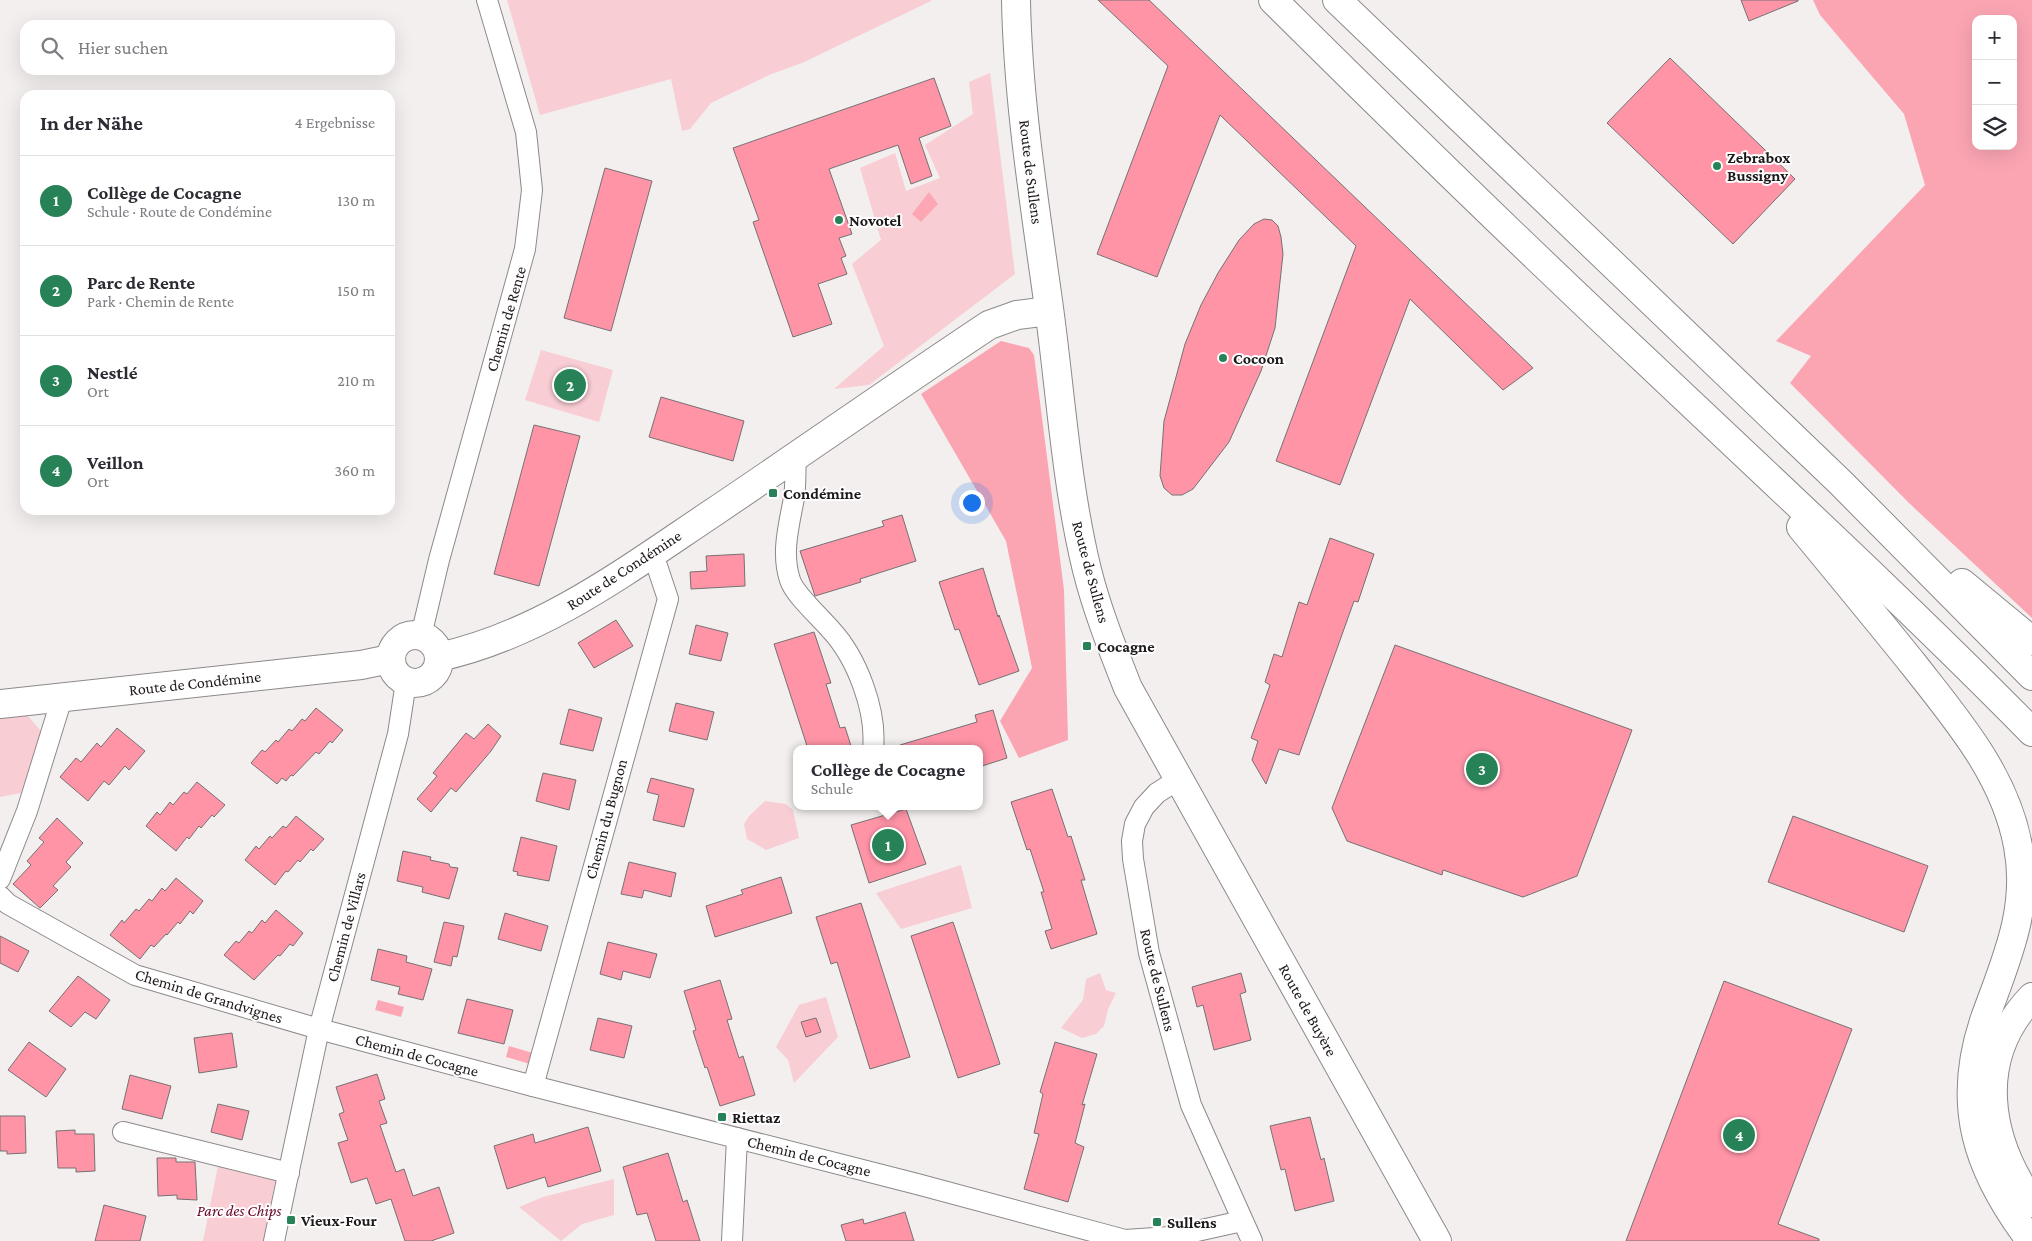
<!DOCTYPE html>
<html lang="de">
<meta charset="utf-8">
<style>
:root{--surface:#fff;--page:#f2f2f3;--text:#2b2b33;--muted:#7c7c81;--line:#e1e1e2;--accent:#288258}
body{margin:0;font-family:"Crimson Pro",serif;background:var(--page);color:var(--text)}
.controls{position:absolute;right:15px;top:15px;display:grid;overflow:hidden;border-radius:10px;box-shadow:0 5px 20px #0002}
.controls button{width:45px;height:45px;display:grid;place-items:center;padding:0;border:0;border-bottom:1px solid var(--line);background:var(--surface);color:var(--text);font:25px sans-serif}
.you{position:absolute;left:971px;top:502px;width:18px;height:18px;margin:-12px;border:4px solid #fff;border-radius:50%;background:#1a73e8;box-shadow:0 0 0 8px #1a73e833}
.badge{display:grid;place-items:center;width:32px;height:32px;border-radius:50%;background:var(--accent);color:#fff;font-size:16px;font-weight:700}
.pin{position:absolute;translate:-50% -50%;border:2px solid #fff;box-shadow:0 1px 5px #0006}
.popup{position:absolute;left:793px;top:745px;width:190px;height:65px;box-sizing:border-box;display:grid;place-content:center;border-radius:10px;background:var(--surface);filter:drop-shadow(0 1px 4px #0005);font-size:16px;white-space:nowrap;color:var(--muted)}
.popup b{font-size:19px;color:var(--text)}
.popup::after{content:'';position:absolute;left:50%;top:100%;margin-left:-10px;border:10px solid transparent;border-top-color:var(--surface)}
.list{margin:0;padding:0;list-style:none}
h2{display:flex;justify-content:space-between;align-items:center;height:65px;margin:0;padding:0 20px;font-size:21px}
h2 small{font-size:16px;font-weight:400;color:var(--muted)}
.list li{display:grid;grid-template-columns:32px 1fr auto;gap:15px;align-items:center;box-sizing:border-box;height:90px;padding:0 20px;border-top:1px solid var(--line)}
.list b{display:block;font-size:19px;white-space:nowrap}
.list p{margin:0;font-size:16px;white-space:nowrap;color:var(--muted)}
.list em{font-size:16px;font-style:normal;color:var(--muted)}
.icon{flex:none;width:28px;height:28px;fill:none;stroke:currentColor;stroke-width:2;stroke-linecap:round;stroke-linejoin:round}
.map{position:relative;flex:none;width:2032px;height:1241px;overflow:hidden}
.search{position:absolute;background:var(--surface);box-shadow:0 5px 20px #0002;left:20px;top:20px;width:375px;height:55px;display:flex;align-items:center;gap:12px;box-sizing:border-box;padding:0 18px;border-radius:15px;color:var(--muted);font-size:19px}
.panel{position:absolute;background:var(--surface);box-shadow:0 5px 20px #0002;left:20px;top:90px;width:375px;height:425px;border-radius:15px}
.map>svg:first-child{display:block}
.green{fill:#f8cdd3}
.forest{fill:#fba5b3;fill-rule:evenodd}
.water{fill:#fda7b5}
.building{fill:#ff94a7;stroke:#757172}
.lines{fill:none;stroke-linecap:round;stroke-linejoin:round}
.street-casing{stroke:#8d898a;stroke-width:22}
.secondary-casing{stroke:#8d898a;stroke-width:30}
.highway-casing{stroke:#8d898a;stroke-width:30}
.street{stroke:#fff;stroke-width:20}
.secondary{stroke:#fff;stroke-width:28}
.highway{stroke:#fff;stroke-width:28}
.poi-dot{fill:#288258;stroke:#fffdfd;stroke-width:2}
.labels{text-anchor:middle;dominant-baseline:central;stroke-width:4;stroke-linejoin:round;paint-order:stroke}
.poi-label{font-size:16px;font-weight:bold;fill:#1b1a1a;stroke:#fffdfd;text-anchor:start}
.street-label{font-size:16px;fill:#1b1a1a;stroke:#fffdfd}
.park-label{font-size:16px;font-style:italic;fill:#670628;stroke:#fffdfd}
</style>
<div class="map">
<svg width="2032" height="1241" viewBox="0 0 2032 1241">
<rect width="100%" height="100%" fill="#f3efef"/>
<!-- green -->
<g class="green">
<polygon points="507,0 931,0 931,1 802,63 769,75 711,103 690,129 682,131 671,79 540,115"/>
<polygon points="990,73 1015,274 869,385 834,389 884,346 852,264 881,240 860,168 895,153 906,191 940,178 925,145 973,114 969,82"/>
<polygon points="541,350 613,370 599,422 525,400"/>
<polygon points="27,715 41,731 21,793 0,797 0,718"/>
<polygon points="765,801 786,804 793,810 799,838 766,850 747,839 744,824 749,816"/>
<polygon points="961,865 972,908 901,929 876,893"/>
<polygon points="1100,973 1106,990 1116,993 1108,1009 1104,1026 1096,1034 1082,1038 1061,1028 1083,1000 1086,979"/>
<polygon points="826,997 838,1037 794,1083 788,1060 776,1047 799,1005"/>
<polygon points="218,1166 276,1178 263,1241 203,1241"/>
<polygon points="614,1179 614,1215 582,1224 561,1241 519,1207 543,1197"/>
</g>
<!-- forest -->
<g class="forest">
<path d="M1813,0H2032V618L1910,504L1790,383L1811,356L1776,341L1925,185L1904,114L1820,15ZM1976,19H2013V146H1976Z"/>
<polygon points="1001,341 1029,348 1034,355 1064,590 1068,740 1019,758 1000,721 1032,668 1006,541 921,394"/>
</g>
<!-- water -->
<g class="water">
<polygon points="929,192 938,204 921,222 912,214"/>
<polygon points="378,1000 404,1007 401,1017 375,1010"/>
<polygon points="509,1046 533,1053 530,1064 506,1057"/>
</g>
<!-- building -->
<g class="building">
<polygon points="1098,0 1149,0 1533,368 1503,390 1410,299 1340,485 1276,461 1356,246 1220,115 1157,277 1097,254 1168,66"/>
<polygon points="1741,0 1798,0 1798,1 1749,21"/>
<polygon points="1670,58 1795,179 1733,244 1607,123"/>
<polygon points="934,78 951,126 919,138 932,176 911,184 898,145 829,169 852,234 839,238 846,256 841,258 847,274 818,284 832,324 793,337 753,222 759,220 733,148"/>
<polygon points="605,168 652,181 611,331 564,318"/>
<polygon points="1264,219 1272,220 1278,226 1281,237 1283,254 1275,328 1261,371 1229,442 1193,489 1182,495 1172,495 1164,488 1160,476 1164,421 1185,344 1201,305 1218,273 1239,240 1254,224"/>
<polygon points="661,397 744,421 733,461 649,437"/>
<polygon points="534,425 580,436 539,586 494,574"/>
<polygon points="902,515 916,561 860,579 861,582 815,596 800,551 884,526 882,521"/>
<polygon points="1330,538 1374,554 1358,602 1354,601 1299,755 1279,749 1266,784 1252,760 1258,741 1251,738 1270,685 1265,682 1274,654 1282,657 1299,602 1307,605"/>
<polygon points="744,554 745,586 691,589 690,572 707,571 706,556"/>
<polygon points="983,568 998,617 999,615 1019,671 979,685 959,629 955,630 939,582"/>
<polygon points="616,620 633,646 594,668 578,643"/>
<polygon points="696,625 728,633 721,661 689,654"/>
<polygon points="814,632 831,683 826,684 840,728 845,727 852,749 808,749 774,644"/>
<polygon points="1395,645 1632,730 1577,876 1523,897 1443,870 1442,875 1347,841 1332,808"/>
<polygon points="676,703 714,712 707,740 669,731"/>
<polygon points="316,708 343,730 332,743 330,741 319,754 316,752 293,776 291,775 286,781 282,778 277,784 251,763 262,750 265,752 276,740 278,742 289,729 292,731 302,719 305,721"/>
<polygon points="569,709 602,718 593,751 560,744"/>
<polygon points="993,710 1007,758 979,767 979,749 901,749 900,745 977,722 975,715"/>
<polygon points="488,724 501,736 491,751 456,792 451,788 431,812 417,799 437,776 433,773 466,733 474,739"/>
<polygon points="117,728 145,751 129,770 125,766 109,785 104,781 88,801 60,777 76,758 81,762 97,743 101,747"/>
<polygon points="543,773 576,780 569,810 536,801"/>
<polygon points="651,778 694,789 684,827 653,820 659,795 647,792"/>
<polygon points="197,782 225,805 214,817 212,815 201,828 199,826 189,839 187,837 176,851 146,826 157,812 160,815 170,802 173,805 184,792 187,794"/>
<polygon points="1052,789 1068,837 1071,836 1085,880 1081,880 1097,934 1051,949 1045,931 1052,929 1041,892 1044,892 1030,849 1027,850 1011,802"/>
<polygon points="906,809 926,864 869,883 851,825"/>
<polygon points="296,816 324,839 313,851 311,849 300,862 298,860 288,872 286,871 275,885 245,860 256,846 259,849 270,836 272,838 283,826 286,828"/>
<polygon points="1793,816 1928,866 1904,932 1768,882"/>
<polygon points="57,818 83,843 66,862 71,867 53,886 58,890 40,908 13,884 31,865 27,861 44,842 39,838"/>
<polygon points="521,837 557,846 549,881 517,875 518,872 513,871"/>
<polygon points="403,851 431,857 430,860 449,864 450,867 458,868 449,899 422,892 423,887 397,881"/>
<polygon points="629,862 676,873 671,897 644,890 642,898 621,894"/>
<polygon points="781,877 792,913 715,937 706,906 743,894 741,890"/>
<polygon points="176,878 203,901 193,914 190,911 180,924 178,922 167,935 166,934 154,947 151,945 140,959 110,935 122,920 124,923 136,909 139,911 149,899 152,901 162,888 165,891"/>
<polygon points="861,903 910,1057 870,1069 837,962 831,964 816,917"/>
<polygon points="276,910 303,933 293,946 290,944 280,956 278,955 254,980 224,955 236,941 239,943 249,931 252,933 262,920 265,923"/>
<polygon points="505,913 548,926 541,951 498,939"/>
<polygon points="444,922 464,926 457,957 453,956 451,966 434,962"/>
<polygon points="953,922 1000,1064 958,1078 911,936"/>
<polygon points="0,936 29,951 18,972 0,963"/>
<polygon points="608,942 657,954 650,978 623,971 621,980 600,974"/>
<polygon points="378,949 407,956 406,962 432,969 423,1000 398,994 400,987 371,980"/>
<polygon points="1241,973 1246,992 1240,994 1251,1040 1214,1050 1203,1005 1197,1007 1192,987"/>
<polygon points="78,976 110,1000 96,1019 85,1012 71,1027 49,1011"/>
<polygon points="720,980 732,1019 727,1020 739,1058 743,1056 755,1095 720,1106 707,1067 705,1068 693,1031 696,1030 684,991"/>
<polygon points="1724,981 1852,1029 1778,1224 1819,1239 1819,1241 1626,1241"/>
<polygon points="467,999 513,1010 504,1044 458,1033"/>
<polygon points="598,1018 632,1026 624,1058 590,1050"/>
<polygon points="816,1018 821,1032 806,1037 801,1022"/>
<polygon points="232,1033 237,1067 199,1073 194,1038"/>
<polygon points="29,1042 66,1069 46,1097 8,1070"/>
<polygon points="1055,1042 1097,1054 1082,1105 1085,1104 1075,1143 1084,1147 1068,1202 1024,1189 1039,1134 1034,1133 1043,1094 1040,1092"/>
<polygon points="377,1074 385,1099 379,1101 387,1123 380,1125 396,1172 404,1169 413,1196 439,1187 454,1233 431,1241 405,1241 391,1199 376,1204 367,1178 351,1183 338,1143 348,1140 339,1114 344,1112 336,1087"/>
<polygon points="130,1075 171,1086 162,1119 122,1109"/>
<polygon points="218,1104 249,1111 242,1140 211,1132"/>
<polygon points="0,1116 25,1116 26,1153 7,1154 7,1151 0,1151"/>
<polygon points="1310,1117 1321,1160 1324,1158 1334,1201 1295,1211 1285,1169 1281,1170 1270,1126"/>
<polygon points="588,1127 601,1171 548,1187 545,1177 507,1189 494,1146 533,1134 535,1143"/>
<polygon points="75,1130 75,1134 94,1134 95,1171 76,1172 76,1168 58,1168 56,1131"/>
<polygon points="668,1153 683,1202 687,1200 700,1241 656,1241 647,1213 637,1215 623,1167"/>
<polygon points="157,1158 176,1158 176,1162 195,1162 197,1200 177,1199 177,1195 158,1196"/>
<polygon points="104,1205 146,1216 140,1241 95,1241"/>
<polygon points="905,1212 914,1241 846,1241 841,1225 863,1219 864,1224"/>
</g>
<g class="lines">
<!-- street casing -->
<g class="street-casing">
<g id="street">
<path d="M796,456C795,470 796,484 794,498C789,525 781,553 790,580C794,594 821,618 831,630C857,658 877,711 873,749"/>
<polyline points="421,636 439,560 525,249 532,190 526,132 487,0"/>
<polyline points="1179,779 1157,793 1144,807 1135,824 1132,841 1133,859 1149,953 1191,1105 1252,1241"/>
<polyline points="0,879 27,811 62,698"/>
<polyline points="0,896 8,904 135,975 319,1029 533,1086 917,1184 1125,1240 1170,1237 1242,1221"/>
<polyline points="533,1086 668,599 657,566 650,555"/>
<polyline points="123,1132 289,1173"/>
<polyline points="274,1241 319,1029 398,734 406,682"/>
<polyline points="732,1241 737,1138"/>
</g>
</g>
<!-- secondary casing -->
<g class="secondary-casing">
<g id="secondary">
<path d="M1016,0C1018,104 1035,206 1049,308C1061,396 1066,484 1087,570C1097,610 1113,650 1128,688L1437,1241"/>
<circle cx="415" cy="659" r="24"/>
<path d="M439,657C543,634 627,570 714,512C806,450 897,386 989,325L1017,315L1049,311"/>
<polyline points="0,704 361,665 390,659"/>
</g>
</g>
<!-- highway casing -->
<g class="highway-casing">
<g id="highway">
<path d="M1273,0C1396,122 1520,243 1646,361C1776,484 1907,605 2032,732"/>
<polyline points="1337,0 1841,483 2032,676"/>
<path d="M1801,527C1839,573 1877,619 1914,665C1957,720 2005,775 2018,846C2030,909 2006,960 1985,1018C1955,1105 1977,1170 2031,1241"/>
<polyline points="1962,583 2032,641"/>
<path d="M2032,997C1973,1059 1987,1138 2032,1203"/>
</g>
</g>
<!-- street -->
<use href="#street" class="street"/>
<!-- secondary -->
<use href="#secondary" class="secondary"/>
<!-- highway -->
<use href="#highway" class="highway"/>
</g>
<!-- markers -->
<g class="poi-dot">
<circle cx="1717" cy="166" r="5"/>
<circle cx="839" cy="220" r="5"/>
<circle cx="1223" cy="358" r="5"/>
<rect x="768" y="488" width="10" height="10" rx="2.5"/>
<rect x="1082" y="641" width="10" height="10" rx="2.5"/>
<rect x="717" y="1112" width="10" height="10" rx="2.5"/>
<rect x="286" y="1215" width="10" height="10" rx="2.5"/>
<rect x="1152" y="1217" width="10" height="10" rx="2.5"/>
</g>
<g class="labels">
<!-- poi labels -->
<g class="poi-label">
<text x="1727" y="157">Zebrabox<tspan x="1727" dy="18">Bussigny</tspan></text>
<text x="849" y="220">Novotel</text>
<text x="1233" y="358">Cocoon</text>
<text x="783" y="493">Condémine</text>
<text x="1097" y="646">Cocagne</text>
<text x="732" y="1117">Riettaz</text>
<text x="301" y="1220">Vieux-Four</text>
<text x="1167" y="1222">Sullens</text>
</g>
<!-- street labels -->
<g class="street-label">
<text transform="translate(1031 172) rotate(83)">Route de Sullens</text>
<text transform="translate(506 319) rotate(-74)">Chemin de Rente</text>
<text transform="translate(624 570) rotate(-33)">Route de Condémine</text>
<text transform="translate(1091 572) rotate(75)">Route de Sullens</text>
<text transform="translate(195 683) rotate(-6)">Route de Condémine</text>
<text transform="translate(606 819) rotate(-75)">Chemin du Bugnon</text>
<text transform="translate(346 927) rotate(-75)">Chemin de Villars</text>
<text transform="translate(1158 980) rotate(76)">Route de Sullens</text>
<text transform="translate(209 996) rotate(17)">Chemin de Grandvignes</text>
<text transform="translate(1308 1010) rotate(61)">Route de Buyère</text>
<text transform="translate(417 1055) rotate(15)">Chemin de Cocagne</text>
<text transform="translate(809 1156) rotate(14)">Chemin de Cocagne</text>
</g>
<!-- park labels -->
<g class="park-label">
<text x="239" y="1210">Parc des Chips</text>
</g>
</g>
</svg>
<div class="controls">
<button>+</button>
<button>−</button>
<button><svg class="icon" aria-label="layers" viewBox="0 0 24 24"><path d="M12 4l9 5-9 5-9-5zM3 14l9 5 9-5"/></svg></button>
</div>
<div class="you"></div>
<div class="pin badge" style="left:888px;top:845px">1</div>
<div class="popup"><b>Collège de Cocagne</b>Schule</div>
<div class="pin badge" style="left:570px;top:385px">2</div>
<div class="pin badge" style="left:1482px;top:769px">3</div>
<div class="pin badge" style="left:1739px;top:1135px">4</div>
<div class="search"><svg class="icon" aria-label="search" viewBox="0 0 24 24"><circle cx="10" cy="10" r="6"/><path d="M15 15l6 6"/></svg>Hier suchen</div>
<section class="panel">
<h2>In der Nähe<small>4 Ergebnisse</small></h2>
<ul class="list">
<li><span class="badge">1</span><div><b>Collège de Cocagne</b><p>Schule · Route de Condémine</p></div><em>130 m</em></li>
<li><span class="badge">2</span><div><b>Parc de Rente</b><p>Park · Chemin de Rente</p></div><em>150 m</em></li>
<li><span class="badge">3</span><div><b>Nestlé</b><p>Ort</p></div><em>210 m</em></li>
<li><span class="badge">4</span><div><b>Veillon</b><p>Ort</p></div><em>360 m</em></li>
</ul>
</section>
</div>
